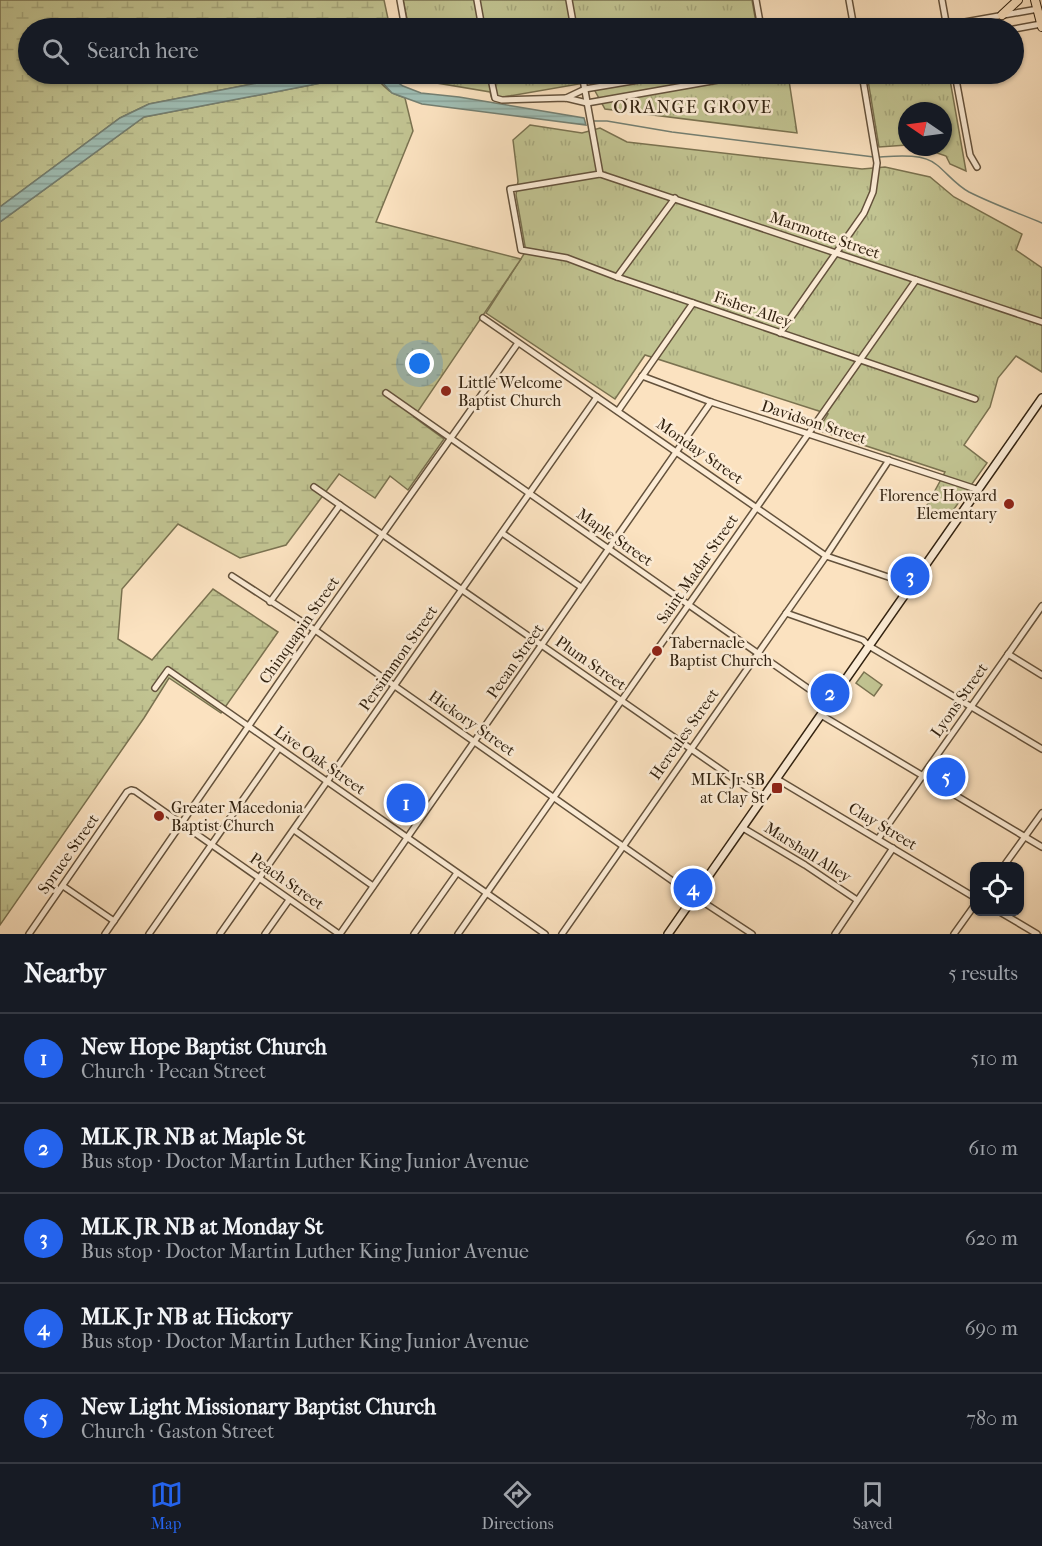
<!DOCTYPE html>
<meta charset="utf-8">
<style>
:root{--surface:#171b24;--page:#242831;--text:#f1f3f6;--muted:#9ea1a6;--line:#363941;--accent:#2563eb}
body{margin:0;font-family:"IM FELL French Canon",serif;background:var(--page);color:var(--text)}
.controls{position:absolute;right:18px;bottom:18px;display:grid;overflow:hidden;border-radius:12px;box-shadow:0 2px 4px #0004}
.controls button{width:54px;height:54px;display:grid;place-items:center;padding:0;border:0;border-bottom:2px solid var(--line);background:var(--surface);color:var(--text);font:30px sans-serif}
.compass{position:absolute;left:898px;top:102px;width:54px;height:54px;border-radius:50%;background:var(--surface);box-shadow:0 2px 4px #0004;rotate:283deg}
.you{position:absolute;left:420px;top:364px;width:21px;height:21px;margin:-15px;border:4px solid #fff;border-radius:50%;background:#1a73e8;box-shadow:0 0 0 9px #1a73e833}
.badge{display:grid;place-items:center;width:39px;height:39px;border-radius:50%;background:var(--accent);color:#fff;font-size:20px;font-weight:700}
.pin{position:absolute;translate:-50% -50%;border:3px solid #fff;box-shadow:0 2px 6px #0006}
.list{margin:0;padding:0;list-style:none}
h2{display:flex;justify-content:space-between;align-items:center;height:78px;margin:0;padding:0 24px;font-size:26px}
h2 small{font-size:20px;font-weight:400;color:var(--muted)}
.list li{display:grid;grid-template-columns:39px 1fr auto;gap:18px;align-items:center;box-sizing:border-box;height:90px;padding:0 24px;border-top:2px solid var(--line)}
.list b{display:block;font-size:22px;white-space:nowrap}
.list p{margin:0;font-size:20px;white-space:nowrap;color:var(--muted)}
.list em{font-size:20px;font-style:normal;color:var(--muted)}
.icon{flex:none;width:33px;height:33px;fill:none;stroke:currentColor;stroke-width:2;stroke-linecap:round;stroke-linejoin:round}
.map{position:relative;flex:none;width:1042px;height:934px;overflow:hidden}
.search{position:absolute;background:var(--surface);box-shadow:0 2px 4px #0004;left:18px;right:18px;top:18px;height:66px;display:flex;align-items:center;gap:15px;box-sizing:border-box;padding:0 21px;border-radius:33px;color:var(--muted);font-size:22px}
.sheet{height:528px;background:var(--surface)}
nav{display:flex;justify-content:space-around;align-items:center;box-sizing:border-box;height:84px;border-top:2px solid var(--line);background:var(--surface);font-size:16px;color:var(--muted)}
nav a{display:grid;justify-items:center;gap:3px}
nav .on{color:var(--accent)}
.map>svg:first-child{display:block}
.grass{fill:url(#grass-tufts);stroke:#7a7250;stroke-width:1.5}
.wetland{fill:url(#wetland-marsh);stroke:#7a7250;stroke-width:1.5}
.pitch{fill:#c1c391;stroke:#7a7250;stroke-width:1.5}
.water{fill:url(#water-rules);stroke:#737f72;stroke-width:1.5}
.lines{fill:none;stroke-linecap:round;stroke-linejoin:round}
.stream{stroke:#737f72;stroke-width:1.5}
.minor-casing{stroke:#64523c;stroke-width:8}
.secondary-casing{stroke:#322210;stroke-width:10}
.primary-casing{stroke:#322210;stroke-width:10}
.minor{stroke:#fcecd6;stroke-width:5}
.secondary{stroke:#fcecd6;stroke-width:7}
.primary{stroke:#fbe2c0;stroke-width:8}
.poi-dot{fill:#8f2418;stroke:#fcecd6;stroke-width:2}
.labels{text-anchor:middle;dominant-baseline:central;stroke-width:5;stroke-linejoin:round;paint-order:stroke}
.street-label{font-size:16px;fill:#322210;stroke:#fcecd6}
.poi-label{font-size:16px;fill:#322210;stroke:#fcecd6;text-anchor:start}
.neighbourhood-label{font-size:18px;letter-spacing:1.5px;fill:#322210;stroke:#fcecd6}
</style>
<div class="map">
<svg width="1042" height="934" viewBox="0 0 1042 934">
<defs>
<pattern id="grass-tufts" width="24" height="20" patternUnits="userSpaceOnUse" patternTransform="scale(1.5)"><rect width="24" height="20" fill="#c1c391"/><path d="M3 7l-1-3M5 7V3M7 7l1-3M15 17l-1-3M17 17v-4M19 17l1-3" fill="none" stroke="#a6a77c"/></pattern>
<pattern id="wetland-marsh" width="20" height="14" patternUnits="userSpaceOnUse" patternTransform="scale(1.5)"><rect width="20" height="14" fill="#c1c391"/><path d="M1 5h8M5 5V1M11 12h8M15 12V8" fill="none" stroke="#a6a77c"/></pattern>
<pattern id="water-rules" width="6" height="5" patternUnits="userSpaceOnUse" patternTransform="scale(1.5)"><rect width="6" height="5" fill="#9fbdb3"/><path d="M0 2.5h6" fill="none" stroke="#89a299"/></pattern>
</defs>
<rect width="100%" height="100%" fill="#fbe2c0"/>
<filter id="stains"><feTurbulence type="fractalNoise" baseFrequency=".00333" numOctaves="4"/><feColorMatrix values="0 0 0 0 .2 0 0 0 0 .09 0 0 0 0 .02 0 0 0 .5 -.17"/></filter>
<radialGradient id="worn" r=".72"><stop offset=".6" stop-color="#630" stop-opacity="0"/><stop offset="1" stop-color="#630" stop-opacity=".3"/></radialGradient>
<!-- grass -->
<g class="grass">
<polygon points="403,0 752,0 757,28 409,28"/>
<polygon points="418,74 788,74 797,133 605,109 590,82 492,99 490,92 419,80"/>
<polygon points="867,74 949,74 966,171 950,164 946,156 920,147 943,147 943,111 907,111 907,145 879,147"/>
<polygon points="530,125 582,133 600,128 627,142 862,169 885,167 930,177 954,197 1022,234 1016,250 1042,268 1042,372 1016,356 998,378 990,407 964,445 987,463 949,516 925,509 945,472 818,430 828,414 645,355 615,399 486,313 524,254 525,246 516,195 518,181 513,140"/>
</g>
<!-- wetland -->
<g class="wetland">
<polygon points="0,0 384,0 390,28 28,28 28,74 304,74 149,104 120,118 0,207"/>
<path d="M362,74C375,73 381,85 391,92C395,95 401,96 405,98L413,131L376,222L521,259L414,417L444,439L408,490L390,476L375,498L339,474L286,545L240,558L178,524L122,589L118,639L152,660L213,589L278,632L221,713L169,678L144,718L0,925V222L144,117L311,85Z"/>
</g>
<!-- pitch -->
<polygon class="pitch" points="864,672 882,685 874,696 856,683"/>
<!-- water -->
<g class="water">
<polygon points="304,74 362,74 311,85 144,117 0,222 0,207 120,118 149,104"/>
<polygon points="368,74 385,74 403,86 421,93 459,97 584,118 586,125 422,104 392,93 383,83"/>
</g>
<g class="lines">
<!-- stream -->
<g class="stream">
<polyline points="593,121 607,121 672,132 874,157"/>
<path d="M878,157C896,156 923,153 937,165C948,174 956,185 969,192C993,204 1018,213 1042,223"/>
</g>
<!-- minor casing -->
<g class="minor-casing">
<g id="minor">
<polyline points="400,0 405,28"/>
<polyline points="477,0 482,28"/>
<polyline points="569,0 574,28"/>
<polyline points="756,0 761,28"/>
<polyline points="849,0 854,28"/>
<polyline points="942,0 947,28"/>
<polyline points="931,28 1038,9"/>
<polyline points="1014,29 1041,24"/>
<polyline points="490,74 495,98 502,100 566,98 587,103 752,74"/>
<polyline points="582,74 600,174"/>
<polyline points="955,74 970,155 977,167"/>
<polyline points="566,98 585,89 674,74"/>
<polyline points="617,277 675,198"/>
<polyline points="483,318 826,556 912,585"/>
<polyline points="780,333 864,213 873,192 877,163 862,74"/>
<polyline points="642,376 711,402 979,490"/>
<polyline points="386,393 829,703"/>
<polyline points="975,399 617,277 567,258 521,250 510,189 600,174 1042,322"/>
<polyline points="618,411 693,303"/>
<polyline points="314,487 763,799"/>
<polyline points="502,533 581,587"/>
<polyline points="232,576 315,630 694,896 752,934"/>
<polyline points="270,602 340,505"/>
<polyline points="786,613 863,640 869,646 1042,749"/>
<polyline points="1008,654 1042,675"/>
<polyline points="155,688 168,670 545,934"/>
<polyline points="821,715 1042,847"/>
<polyline points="777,779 974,897"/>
<polyline points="743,828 805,865 857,900"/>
<polyline points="294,830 373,886"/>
<polyline points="878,839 1042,606"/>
<polyline points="1003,867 1042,813"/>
<polyline points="63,886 114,921"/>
<polyline points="1000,912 1037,934"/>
<polyline points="29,934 127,792 131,790 135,791 339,934"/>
<polyline points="105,934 315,630 518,343"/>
<polyline points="149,934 279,748"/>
<polyline points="220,934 597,397"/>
<polyline points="265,934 289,900"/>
<polyline points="340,934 711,402"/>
<polyline points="414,934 457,873"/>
<polyline points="458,934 916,280"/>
<polyline points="562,934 826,556 889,460"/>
<polyline points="835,934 893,848"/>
<polyline points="954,934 974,906"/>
</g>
</g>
<!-- secondary casing -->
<g class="secondary-casing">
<polyline id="secondary" points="668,934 1042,398"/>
</g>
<!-- primary casing -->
<g class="primary-casing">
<g id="primary">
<polyline points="1035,0 1042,27"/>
<polyline points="1002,15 1018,0"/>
</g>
</g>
<!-- minor -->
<use href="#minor" class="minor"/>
<!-- secondary -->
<use href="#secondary" class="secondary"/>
<!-- primary -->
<use href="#primary" class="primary"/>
</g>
<!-- markers -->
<g class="poi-dot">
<circle cx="446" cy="391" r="6"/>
<circle cx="1009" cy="504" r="6"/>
<circle cx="657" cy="651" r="6"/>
<rect x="771" y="782" width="12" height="12" rx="3"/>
<circle cx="159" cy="816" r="6"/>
</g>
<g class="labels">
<!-- street labels -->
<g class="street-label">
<text transform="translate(825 235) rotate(19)">Marmotte Street</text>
<text transform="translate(753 309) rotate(19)">Fisher Alley</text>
<text transform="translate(814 422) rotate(18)">Davidson Street</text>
<text transform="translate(700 451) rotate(35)">Monday Street</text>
<text transform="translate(615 537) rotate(35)">Maple Street</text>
<text transform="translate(697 569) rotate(-55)">Saint Madar Street</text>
<text transform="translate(299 630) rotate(-55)">Chinquapin Street</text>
<text transform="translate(398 658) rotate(-55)">Persimmon Street</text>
<text transform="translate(515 661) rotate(-55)">Pecan Street</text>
<text transform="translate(591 663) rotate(35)">Plum Street</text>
<text transform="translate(959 700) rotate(-55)">Lyons Street</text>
<text transform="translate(472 723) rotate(35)">Hickory Street</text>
<text transform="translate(684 734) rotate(-55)">Hercules Street</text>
<text transform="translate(320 760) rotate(35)">Live Oak Street</text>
<text transform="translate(883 826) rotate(31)">Clay Street</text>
<text transform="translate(808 852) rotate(32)">Marshall Alley</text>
<text transform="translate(68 854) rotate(-55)">Spruce Street</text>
<text transform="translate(287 881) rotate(35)">Peach Street</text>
</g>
<!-- poi labels -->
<g class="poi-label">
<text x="458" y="382">Little Welcome<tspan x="458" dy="18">Baptist Church</tspan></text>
<text x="997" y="495" text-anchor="end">Florence Howard<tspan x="997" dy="18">Elementary</tspan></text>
<text x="669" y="642">Tabernacle<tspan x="669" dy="18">Baptist Church</tspan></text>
<text x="765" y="779" text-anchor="end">MLK Jr SB<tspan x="765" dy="18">at Clay St</tspan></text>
<text x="171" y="807">Greater Macedonia<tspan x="171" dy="18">Baptist Church</tspan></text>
</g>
<!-- neighbourhood labels -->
<g class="neighbourhood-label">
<text x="693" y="107">ORANGE GROVE</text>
</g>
</g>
<rect width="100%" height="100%" filter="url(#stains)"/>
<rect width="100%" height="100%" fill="url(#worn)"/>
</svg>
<div class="controls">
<button><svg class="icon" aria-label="locate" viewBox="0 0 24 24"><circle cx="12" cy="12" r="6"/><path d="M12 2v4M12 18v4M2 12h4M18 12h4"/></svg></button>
</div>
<svg class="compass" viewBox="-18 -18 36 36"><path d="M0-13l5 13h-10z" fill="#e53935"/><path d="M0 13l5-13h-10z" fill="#9ea1a6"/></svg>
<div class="you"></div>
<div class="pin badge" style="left:406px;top:803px">1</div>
<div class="pin badge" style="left:830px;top:693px">2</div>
<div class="pin badge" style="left:910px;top:576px">3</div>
<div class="pin badge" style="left:693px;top:888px">4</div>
<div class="pin badge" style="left:946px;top:777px">5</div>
<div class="search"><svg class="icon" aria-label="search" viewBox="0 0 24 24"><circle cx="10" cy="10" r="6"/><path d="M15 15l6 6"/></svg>Search here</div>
</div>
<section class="sheet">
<h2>Nearby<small>5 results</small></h2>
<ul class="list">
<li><span class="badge">1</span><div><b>New Hope Baptist Church</b><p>Church · Pecan Street</p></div><em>510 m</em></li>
<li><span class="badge">2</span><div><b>MLK JR NB at Maple St</b><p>Bus stop · Doctor Martin Luther King Junior Avenue</p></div><em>610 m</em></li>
<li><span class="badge">3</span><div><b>MLK JR NB at Monday St</b><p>Bus stop · Doctor Martin Luther King Junior Avenue</p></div><em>620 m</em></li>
<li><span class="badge">4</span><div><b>MLK Jr NB at Hickory</b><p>Bus stop · Doctor Martin Luther King Junior Avenue</p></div><em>690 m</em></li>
<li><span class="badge">5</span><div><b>New Light Missionary Baptist Church</b><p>Church · Gaston Street</p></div><em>780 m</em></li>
</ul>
</section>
<nav>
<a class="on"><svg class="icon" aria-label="map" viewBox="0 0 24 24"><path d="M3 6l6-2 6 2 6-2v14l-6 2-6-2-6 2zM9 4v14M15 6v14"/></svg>Map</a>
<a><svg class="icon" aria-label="directions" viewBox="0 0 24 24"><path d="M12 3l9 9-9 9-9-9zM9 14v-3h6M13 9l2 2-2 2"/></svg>Directions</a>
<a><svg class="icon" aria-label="saved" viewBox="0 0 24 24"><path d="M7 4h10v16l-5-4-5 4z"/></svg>Saved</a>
</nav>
